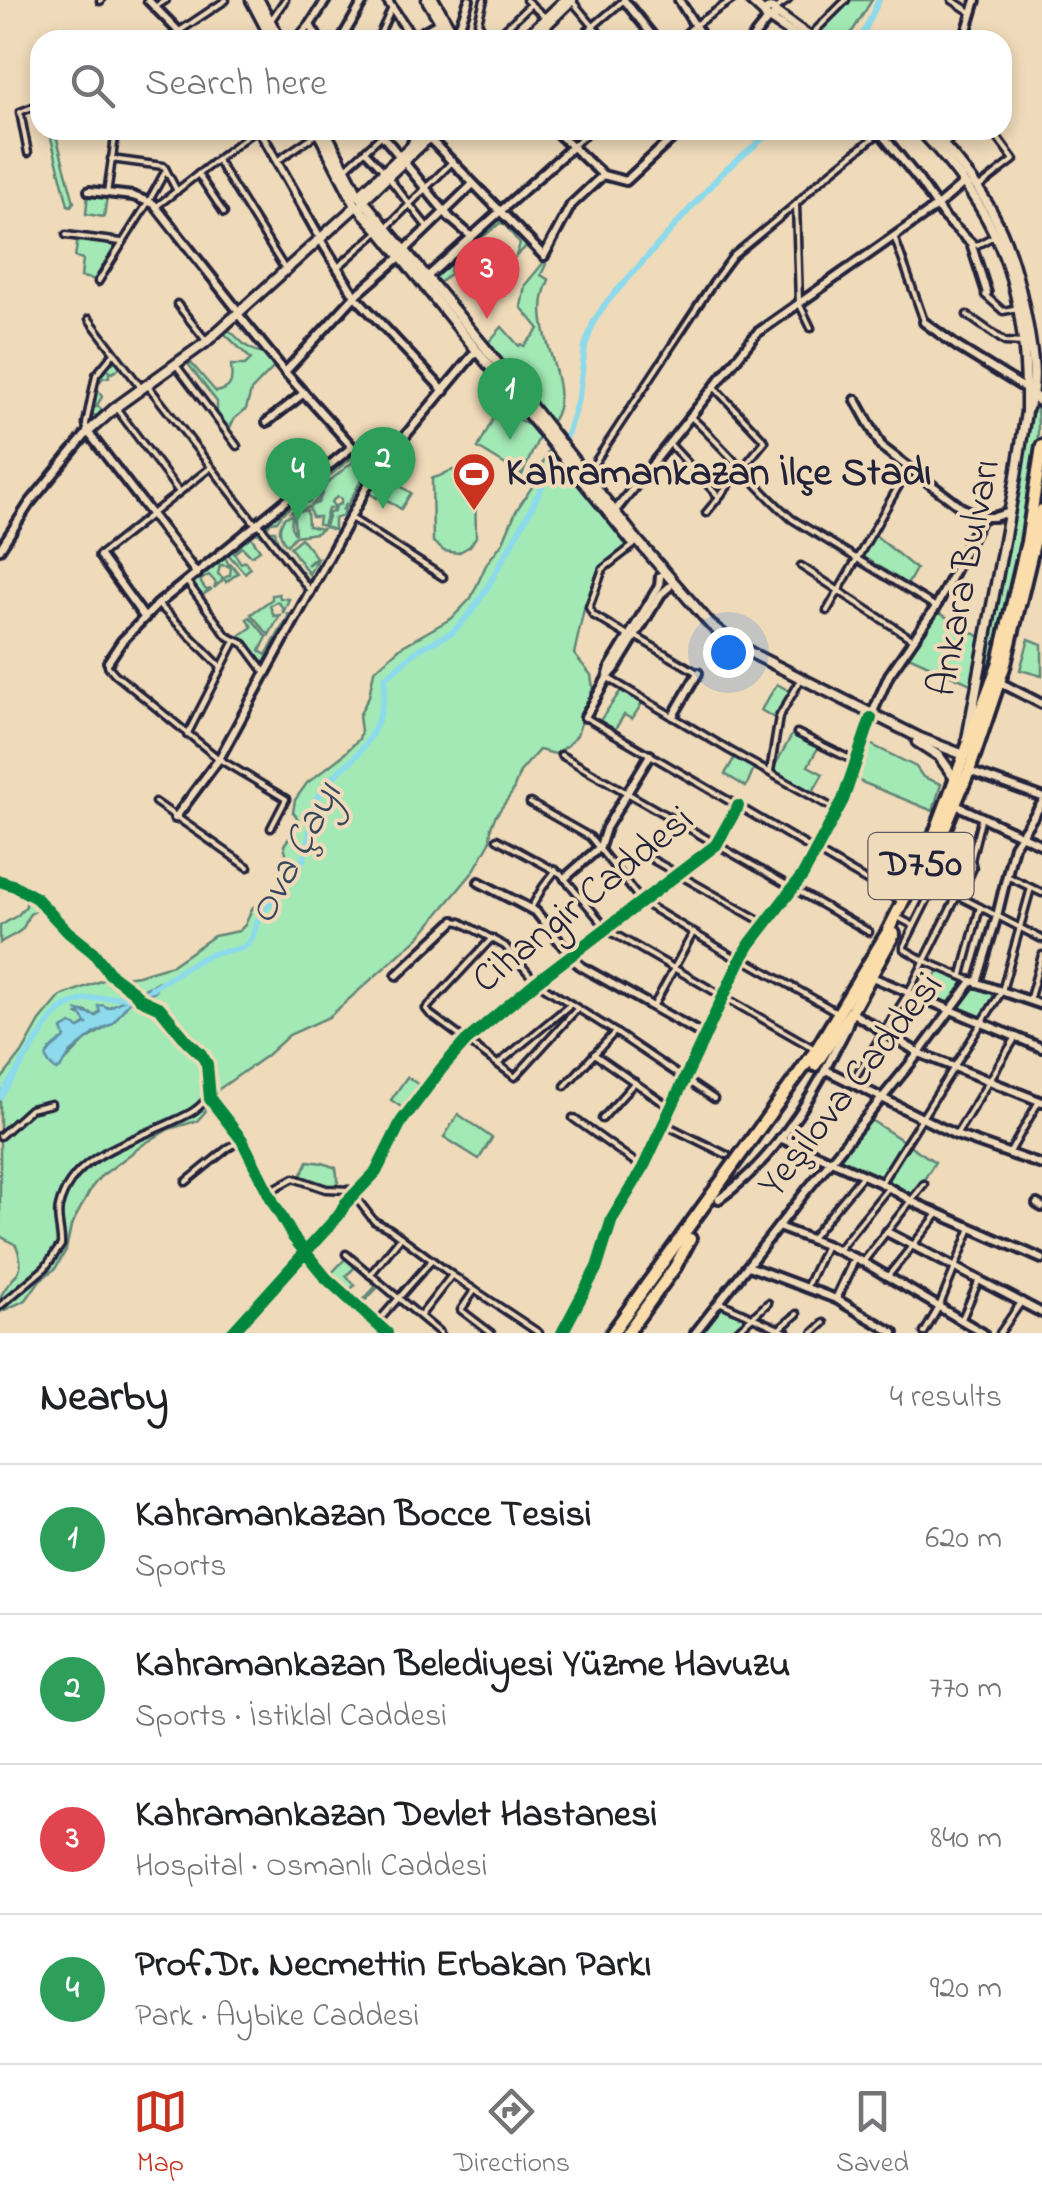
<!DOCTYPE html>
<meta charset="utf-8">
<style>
:root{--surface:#fff;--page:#f6f6f6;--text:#202124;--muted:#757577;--line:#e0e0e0;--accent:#c8321e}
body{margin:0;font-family:"Indie Flower",sans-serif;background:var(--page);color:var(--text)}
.you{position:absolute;left:728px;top:652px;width:35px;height:35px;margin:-25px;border:8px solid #fff;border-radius:50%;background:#1a73e8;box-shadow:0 0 0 15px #1a73e833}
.badge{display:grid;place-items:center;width:65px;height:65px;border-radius:50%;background:var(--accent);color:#fff;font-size:32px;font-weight:700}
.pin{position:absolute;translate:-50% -82px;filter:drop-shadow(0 2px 5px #0008)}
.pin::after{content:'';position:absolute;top:52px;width:35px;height:30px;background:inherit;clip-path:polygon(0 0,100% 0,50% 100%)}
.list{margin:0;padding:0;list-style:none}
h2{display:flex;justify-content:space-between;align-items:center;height:130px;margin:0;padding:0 40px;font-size:42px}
h2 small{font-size:32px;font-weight:400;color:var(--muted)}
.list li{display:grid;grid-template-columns:65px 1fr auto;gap:30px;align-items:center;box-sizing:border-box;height:150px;padding:0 40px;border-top:2px solid var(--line)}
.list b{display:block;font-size:38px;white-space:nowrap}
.list p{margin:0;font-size:32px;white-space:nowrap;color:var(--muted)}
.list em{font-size:32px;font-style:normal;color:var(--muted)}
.icon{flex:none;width:55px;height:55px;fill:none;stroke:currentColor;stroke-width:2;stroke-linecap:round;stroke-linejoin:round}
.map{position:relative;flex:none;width:1042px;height:1333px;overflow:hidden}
.search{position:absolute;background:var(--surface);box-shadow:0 5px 15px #0003;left:30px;right:30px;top:30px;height:110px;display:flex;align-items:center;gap:25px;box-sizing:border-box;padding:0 35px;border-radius:30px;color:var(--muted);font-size:38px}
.sheet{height:730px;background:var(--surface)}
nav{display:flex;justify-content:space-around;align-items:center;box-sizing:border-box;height:140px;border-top:2px solid var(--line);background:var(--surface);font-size:28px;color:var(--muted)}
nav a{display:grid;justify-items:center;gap:5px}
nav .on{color:var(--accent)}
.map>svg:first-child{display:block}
.green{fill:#a3e9b5;stroke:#628678;stroke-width:2.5;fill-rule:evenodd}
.water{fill:#8cdaeb;stroke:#6290a5;stroke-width:2.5}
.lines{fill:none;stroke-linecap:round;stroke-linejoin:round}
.river{stroke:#8cdaeb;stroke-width:6}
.minor-casing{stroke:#22223b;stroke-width:11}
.tertiary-casing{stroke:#22223b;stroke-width:14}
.secondary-casing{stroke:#22223b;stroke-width:15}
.trunk-casing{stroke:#22223b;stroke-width:18}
.minor{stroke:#efdab9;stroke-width:4}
.tertiary{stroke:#efdab9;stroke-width:6}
.secondary{stroke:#efdab9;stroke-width:8}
.trunk{stroke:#faddab;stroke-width:10}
.cycleway-casing{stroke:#efdab9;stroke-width:19}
.cycleway{stroke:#00873e;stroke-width:12}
.labels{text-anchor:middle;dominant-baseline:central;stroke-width:8;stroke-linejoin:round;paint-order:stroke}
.shield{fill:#efdab9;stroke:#605961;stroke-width:2.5}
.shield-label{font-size:38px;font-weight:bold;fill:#22223b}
.poi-label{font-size:40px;font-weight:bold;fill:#22223b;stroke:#efdab9;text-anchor:start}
.street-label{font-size:40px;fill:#22223b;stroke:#efdab9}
.water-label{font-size:42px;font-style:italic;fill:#37475e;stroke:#efdab9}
</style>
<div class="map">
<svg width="1042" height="1333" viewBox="0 0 1042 1333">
<rect width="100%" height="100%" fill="#efdab9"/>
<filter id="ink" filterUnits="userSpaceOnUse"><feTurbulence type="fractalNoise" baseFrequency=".01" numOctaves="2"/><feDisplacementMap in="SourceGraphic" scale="20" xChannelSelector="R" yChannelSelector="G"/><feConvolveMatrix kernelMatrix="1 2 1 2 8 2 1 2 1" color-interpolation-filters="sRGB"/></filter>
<g filter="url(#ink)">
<!-- green -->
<g class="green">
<polygon points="850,0 872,0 847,40 820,40 814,36"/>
<polygon points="49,130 54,130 57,139 74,202 71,206 68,205"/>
<polygon points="88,193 107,196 104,217 86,214"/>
<polygon points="500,218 528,245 516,256 520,244 504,224 500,223 451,263 450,274 437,285 435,277"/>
<polygon points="78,238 118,242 119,246 98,280 81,277 83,259 75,257"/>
<path d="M544,262L546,264L541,275L549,280C524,329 577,381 553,420H548L486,345L502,327L519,346L521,344L524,346L539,329L521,307L525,285Z"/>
<path d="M228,330C235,334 240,342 248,347C261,355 265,350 275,366L251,391L246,409L234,419L229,430L217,415V402L188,364L191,363L216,392C234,389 232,379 231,365H245L251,359L224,333Z"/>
<polygon points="113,358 116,359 111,364 117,360 135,382 121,367 112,373 109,371 109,377 103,378 96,386 102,397 95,408 98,406 102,410 97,416 90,414 97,376"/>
<polygon points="499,407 541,433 522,475 478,448"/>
<path d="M1035,407L1037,408C1042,459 1027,519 1016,569C1004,619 993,669 975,717L1010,539L1031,408Z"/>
<path d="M550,446L628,546L598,570L584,609L574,654L591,675L593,688L577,735L568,745L555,754L539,750L520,772L512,793L495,817L491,827L490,842L473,872L419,937L329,1017L289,1035L266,1056L219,1089L205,1112L197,1121L169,1129L144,1144L100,1177L92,1187L71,1226L66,1250L55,1269L40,1280L26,1300L0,1312C0,1306 0,1299 2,1294C13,1273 28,1275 16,1245L0,1236V1081L22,1053L40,1021L61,996L103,980L138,975L172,965L214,936L239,931L245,925L253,907L276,893L288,861L284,845L298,825L299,821L293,812L295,800L307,783L342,756L359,739L361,731L359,716L369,696L374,671L401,647L452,618L471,598L487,563L503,542L516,511L534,484ZM157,982L158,986L146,995L129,1002L113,1023L85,1041L56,1070C38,1057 52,1047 65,1038L64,1028H79L87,1023L85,1018L78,1014L84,1011L96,1016L100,1010L120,1003Z"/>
<path d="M352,455H355L370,472V475L311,586L266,529L265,525ZM353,457L369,475L309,581L277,540L275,531H269L267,527L271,522L277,521L283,513Z"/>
<path d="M354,461L365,473L347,506L346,504L343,509H345L342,516L334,519V530L325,527L329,513L333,512L337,505L341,504V499L337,497L331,502L334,506L333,509H328L323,526L318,524L319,517H312L309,507L300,511H307L308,526L322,529L316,533L295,536L287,545C279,536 277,528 285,517L292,515L291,527L295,534L294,517L297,512H291L302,503L310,502L312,495L324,485L319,497L312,505L318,503L327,483Z"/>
<path d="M457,470L470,476L475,486L476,537L470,546L458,553L444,551L433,542L432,478C441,478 447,469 457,470Z"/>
<polygon points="382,473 411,493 401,509 379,495 377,498 369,493"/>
<polygon points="256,530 259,534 256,533 251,537 260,550 251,556 242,547 234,553 241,563 245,561 250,568 245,573 227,553"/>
<polygon points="875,535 916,569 906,587 860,559"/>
<polygon points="301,538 316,557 307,565 317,559 309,574 290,547"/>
<polygon points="224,555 229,565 231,564 238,573 226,582 224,578 230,575 231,568 228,566 220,565 218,574 222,577 222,581 214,588 216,583 209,575 201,580 201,583 206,590 212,589 201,596 192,581"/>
<polygon points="279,594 280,598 289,599 283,613 283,608 279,603 276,602 270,606 274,616 280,615 269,635 251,614 272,599 272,595"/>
<polygon points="936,611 982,638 973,685 904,654"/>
<polygon points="288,614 291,615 263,664 245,640 237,638 252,627 247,619 250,617 267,637 260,651 266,655 288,617"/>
<polygon points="1029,639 1042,644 1042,676 1020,670"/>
<polygon points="777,684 791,692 776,719 761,710"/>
<polygon points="622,689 643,702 632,719 624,715 614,731 599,722"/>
<polygon points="793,733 819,746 808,766 823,774 812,793 772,771"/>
<polygon points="866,742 916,767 923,777 941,784 933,811 854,779"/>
<polygon points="735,757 754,768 746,787 725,774"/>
<path d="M0,883L32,897L82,948H79C64,938 54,922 40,910C21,914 31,922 20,931C14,936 6,938 0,943V926L18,915L26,906V900L11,891L0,890Z"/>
<polygon points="938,970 963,979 964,985 947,1005 925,996"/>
<polygon points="975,985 999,993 981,1021 959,1011 958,1008"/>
<polygon points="407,1077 424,1088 407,1111 391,1100"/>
<polygon points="458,1114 492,1138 479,1159 444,1137"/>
<polygon points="869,1119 905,1142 881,1180 838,1159"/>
<polygon points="909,1145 935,1162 912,1199 885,1182"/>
<polygon points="308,1161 323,1163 336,1168 338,1183 335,1187 313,1183 301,1176"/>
<polygon points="347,1257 379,1286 360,1306 349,1296 353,1293 362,1301 376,1286 355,1267 346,1276 355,1285 347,1293 329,1276"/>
<polygon points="721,1306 749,1317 732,1333 698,1333"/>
</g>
<!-- water -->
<path class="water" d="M158,982L155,991L129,1002L113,1023L95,1033L71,1052L60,1069L56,1070C36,1056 52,1048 65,1038L62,1029L71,1024L79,1028L87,1024L78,1011L96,1016L100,1012L98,1006L103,1005L108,1008Z"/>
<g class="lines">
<!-- river -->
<g class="river">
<polyline points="860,40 879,0"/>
<path d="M152,988C172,977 191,962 212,954C223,950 240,952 248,944C255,937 254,925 260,916C275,895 296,880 305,854C312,834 308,813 319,795C327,781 339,772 351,761C374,739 385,710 385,678L419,649L453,632L471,612L486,590L533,505L568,432L579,396L585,346L594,321L606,303L722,173L773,130"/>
<path d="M0,1097L52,1018C74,993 107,998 137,997"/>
</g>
<!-- minor casing -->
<g class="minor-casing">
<g id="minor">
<polyline points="484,0 478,22 485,34 493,40"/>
<polyline points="526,0 546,18"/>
<polyline points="952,0 972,13"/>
<polyline points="100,1 101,0"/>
<polyline points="572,1 604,39"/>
<polyline points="155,7 166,0"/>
<polyline points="774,10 788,0"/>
<polyline points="271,20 285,0"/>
<polyline points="809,37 846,0"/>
<polyline points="166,40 226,0"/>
<polyline points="377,40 392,8"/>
<polyline points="493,40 531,4"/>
<polyline points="577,40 624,0"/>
<polyline points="678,40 695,25 732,0"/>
<polyline points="943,145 962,130"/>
<polyline points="573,146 590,130"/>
<polyline points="365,151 382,169"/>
<polyline points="28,153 20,112 40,104"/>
<polyline points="111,159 163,166 165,168"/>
<polyline points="217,160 283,266"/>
<polyline points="277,161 318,133"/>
<polyline points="345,169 382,135"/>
<polyline points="166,170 177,191"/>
<polyline points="198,174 224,213"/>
<polyline points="388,177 428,228"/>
<polyline points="978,188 1014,160 992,130"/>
<polyline points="107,194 116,130"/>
<polyline points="796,204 799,303 811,328"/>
<polyline points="157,206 255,130"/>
<polyline points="386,228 452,162"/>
<polyline points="66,235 121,242"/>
<polyline points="894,236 924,321"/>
<polyline points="973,244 977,245 992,237"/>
<polyline points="338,267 379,231"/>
<polyline points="98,282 149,201 166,170"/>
<polyline points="985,295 1003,311 1019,308"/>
<polyline points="177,304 204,338"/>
<polyline points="967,315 1005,342 1024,343"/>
<polyline points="89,319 139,385"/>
<polyline points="176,365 237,446"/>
<polyline points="149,387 257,526"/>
<polyline points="116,408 179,492"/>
<path d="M692,418C727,450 756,488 792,519L936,607"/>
<polyline points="87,430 86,424 96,375 114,353"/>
<polyline points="669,443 719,497"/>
<polyline points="586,476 713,283 733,256 796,204 815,185 883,130"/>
<polyline points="706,513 765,441 714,387"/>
<polyline points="351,518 443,577"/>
<polyline points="259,524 311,592"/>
<polyline points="100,555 210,468"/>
<polyline points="801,566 912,639"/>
<polyline points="187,582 227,636 244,644 264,671"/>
<polyline points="158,604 221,667"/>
<polyline points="827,611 909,468"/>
<polyline points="628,636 593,615 589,607 603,569 634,545"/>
<polyline points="635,636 696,672"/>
<polyline points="108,662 108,666 115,674 219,759 286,799 271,828"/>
<polyline points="608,678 729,750 838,811"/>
<polyline points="585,717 901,901"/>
<polyline points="797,733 856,762"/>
<polyline points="187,735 235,641"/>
<polyline points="561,755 869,932"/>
<polyline points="770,772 779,717 799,683"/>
<polyline points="155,802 248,867"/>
<polyline points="530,803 590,837 642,902 734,957 747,961 835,1011"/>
<polyline points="497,839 561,874 609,931 815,1049"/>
<polyline points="939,845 971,860"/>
<polyline points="653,860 766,924"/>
<polyline points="1009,877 1042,893"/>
<polyline points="968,879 973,868 971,860 982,816"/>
<polyline points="531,908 543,887 556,870"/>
<polyline points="901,919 914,926"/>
<polyline points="454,921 461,922 505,946 536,982 615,1032 714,1099"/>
<polyline points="492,938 426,1009 430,1014 515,1077 577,1009"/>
<polyline points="962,975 980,907"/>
<polyline points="970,980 925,961 904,949 904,946 935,884 1042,939"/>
<polyline points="1029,1001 1042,955"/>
<polyline points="653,1007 693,933"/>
<polyline points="594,1054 671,1108"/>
<polyline points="498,1064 571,1004"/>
<polyline points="852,1082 909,992 957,896"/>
<polyline points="565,1086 615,1032"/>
<polyline points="602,1119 635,1082"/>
<polyline points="664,1124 727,1155"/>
<polyline points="956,1135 1016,1037"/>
<polyline points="0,1136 30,1109 51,1104"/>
<polyline points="1010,1152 1039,1101"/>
<polyline points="186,1182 228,1148 242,1140"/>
<polyline points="881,1183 1002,991 1031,888"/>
<polyline points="270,1191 294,1178 326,1189 350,1190 374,1221 390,1229 452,1275 539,1333"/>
<polyline points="812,1237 863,1175"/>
<polyline points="839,1249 889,1187"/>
<polyline points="346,1254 440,1333"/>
<polyline points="863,1262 924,1184"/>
<polyline points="370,1275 401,1237"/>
<polyline points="888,1276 938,1214"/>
<polyline points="807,1286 826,1245"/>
<polyline points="474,1291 461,1310 491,1333"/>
<polyline points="719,1302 788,1333"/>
<path d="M0,1306L45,1268L61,1245C62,1232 56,1220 59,1207C71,1155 131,1142 172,1122C187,1115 200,1110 209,1095"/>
<polyline points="421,1315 452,1275"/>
<polyline points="961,1321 979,1280"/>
<polyline points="376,1324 432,1260"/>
<polyline points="232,1333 339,1215 345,1204 376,1172 401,1122 442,1068 466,1041"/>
<polyline points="562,1333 597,1267 616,1211 643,1168 573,1118"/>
<polyline points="735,1333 768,1303"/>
<polyline points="775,1333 797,1314"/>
<polyline points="813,1333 824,1323"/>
<polyline points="924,1333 939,1307 971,1228"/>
<polyline points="1000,1333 1022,1301"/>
</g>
</g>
<!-- tertiary casing -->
<g class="tertiary-casing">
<g id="tertiary">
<polyline points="148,0 187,40"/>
<polyline points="387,0 411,36 414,37 440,22"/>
<polyline points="624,0 656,40"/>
<polyline points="679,0 704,40"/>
<polyline points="310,25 319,40"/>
<polyline points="455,39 469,0"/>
<polyline points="297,40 310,25 326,0"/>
<polyline points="341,40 364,0"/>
<polyline points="751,40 768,19"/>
<polyline points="964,40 976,0"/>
<polyline points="259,130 318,234"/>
<polyline points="554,130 603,175"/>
<polyline points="880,132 918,179 944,217 971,243 987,293"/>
<polyline points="382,135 401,158"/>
<polyline points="429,138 544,256 571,205 603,175 626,181 681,130"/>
<polyline points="410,148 417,130"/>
<polyline points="404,162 450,218 472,237"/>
<polyline points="89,191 133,196 154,204 236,308"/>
<polyline points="320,239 355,296 444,391"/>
<polyline points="405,250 473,184"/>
<polyline points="427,277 573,146"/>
<polyline points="238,314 285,372 375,472"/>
<polyline points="924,322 958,347 1026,389"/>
<polyline points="285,372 355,296 400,257"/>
<polyline points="856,400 882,447 962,508 982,517 994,517 1010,512"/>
<polyline points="267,422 304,393"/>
<polyline points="615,511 757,333 937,206 964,183"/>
<polyline points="0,549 29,504 88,432 197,574"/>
<polyline points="100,556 144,617"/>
<polyline points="108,662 122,641 158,604 352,447"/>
<polyline points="608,677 615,669 661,594 669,587"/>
<polyline points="999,682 1042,704"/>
<polyline points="872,714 889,675 936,607 982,517"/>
<polyline points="673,716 698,673"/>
<polyline points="585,717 607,678 610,667 659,586 660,576"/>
<polyline points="969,771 1042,797"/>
<polyline points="956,805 1042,845"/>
<polyline points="175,818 219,759 375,472 477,350"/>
<polyline points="565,878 600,847 606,828 650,755"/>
<polyline points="0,881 15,886 36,898 68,932 93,952 110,974 134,992 140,999 160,1008 187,1041 201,1054 207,1064 210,1099 242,1140 274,1204 293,1237 326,1278 387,1333"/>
<polyline points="479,882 536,912 575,961 582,967 705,1036"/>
<polyline points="397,975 454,921"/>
<polyline points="872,977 1042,1048"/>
<polyline points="977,983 997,916 1014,846 1042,803"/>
<polyline points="466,1041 536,982 716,845 738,806"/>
<polyline points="826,1070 956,1135 1042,1165"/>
<polyline points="780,1138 881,1183 917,1204 1042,1259"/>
<polyline points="643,1168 740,961 750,944 803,875 843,800 871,718"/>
<path d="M719,1199C766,1167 808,1106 833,1054C840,1040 849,1028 851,1012L919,1053L1042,1102"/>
<polyline points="1037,1204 1042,1207"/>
<polyline points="778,1227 826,1245 863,1262 983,1333"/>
<polyline points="887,1232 1042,1313"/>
<polyline points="748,1266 836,1299 894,1333"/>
<polyline points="836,1299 855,1258"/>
<polyline points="695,1333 806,1191 919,1053 972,981 1042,1005"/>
</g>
</g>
<!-- secondary casing -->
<g class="secondary-casing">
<g id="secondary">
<polyline points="251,0 272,40"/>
<polyline points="259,0 280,40"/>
<polyline points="427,0 451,40"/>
<polyline points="434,0 457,40"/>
<polyline points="750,0 765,14"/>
<circle cx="770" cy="14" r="5"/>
<polyline points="775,12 814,40"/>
<polyline points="770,19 801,40"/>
<polyline points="523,40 565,0"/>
<polyline points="531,40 572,0"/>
<polyline points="317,130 355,204 379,230 632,542"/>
<polyline points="325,130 358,194 483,345 637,540 711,625 734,643 757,656 920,738 964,755 965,753"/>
<path d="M920,130C996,210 1024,278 1026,389L1042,403"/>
<path d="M929,130C993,195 1014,243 1029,333C1033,359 1038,382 1028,408"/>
<polyline points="359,195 429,130"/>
<polyline points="88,432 116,407 205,343 354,208 363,205 364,199 437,130"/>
<polyline points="967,739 1015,482 1026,412 1026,389"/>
<polyline points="917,742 939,756 956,780"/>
</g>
</g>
<!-- trunk casing -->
<g class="trunk-casing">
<g id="trunk">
<polyline points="931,861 969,771 1005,664 1042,510"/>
<polyline points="815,1065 851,1012 894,934"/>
<polyline points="612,1333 816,1050 887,933 928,852 999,662 1027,542 1042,446"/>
<polyline points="627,1333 675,1267 690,1239"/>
</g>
</g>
<!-- minor -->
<use href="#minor" class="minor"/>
<!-- tertiary -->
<use href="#tertiary" class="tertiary"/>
<!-- secondary -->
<use href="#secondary" class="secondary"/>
<!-- trunk -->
<use href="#trunk" class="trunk"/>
<!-- cycleway casing -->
<g class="cycleway-casing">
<g id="cycleway">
<polyline points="0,881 15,886 36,898 68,932 93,952 110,974 134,992 140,999 160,1008 187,1041 201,1054 207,1064 210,1099 242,1140 274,1204 293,1237 326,1278 387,1333"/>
<polyline points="232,1333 339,1215 345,1204 376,1172 401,1122 442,1068 466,1041 536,982 716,845 738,806"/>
<polyline points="562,1333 597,1267 612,1219 643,1168 740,961 750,944 803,875 843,800 871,718"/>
</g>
</g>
<!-- cycleway -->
<use href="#cycleway" class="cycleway"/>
</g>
</g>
<!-- icons -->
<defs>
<g id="stadium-pin" transform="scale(2.25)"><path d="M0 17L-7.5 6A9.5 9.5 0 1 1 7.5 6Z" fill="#c8321e" stroke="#efdab9"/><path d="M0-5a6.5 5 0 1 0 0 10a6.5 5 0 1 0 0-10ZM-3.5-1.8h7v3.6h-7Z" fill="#fff"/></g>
</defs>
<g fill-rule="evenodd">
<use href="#stadium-pin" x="474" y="474"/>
</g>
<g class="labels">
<!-- shield labels -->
<rect class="shield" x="868.5" y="833" width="105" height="66" rx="8"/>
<g class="shield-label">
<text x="921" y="866">D750</text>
</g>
<!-- poi labels -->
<g class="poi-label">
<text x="506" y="474">Kahramankazan İlçe Stadı</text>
</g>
<!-- street labels -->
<g class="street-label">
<text transform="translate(966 578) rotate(-79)">Ankara Bulvarı</text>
<text transform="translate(584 901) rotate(-39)">Cihangir Caddesi</text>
<text transform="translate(852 1086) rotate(-52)">Yeşilova Caddesi</text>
</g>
<!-- water labels -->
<g class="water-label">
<text transform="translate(296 854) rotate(-62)">Ova Çayı</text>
</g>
</g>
</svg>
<div class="you"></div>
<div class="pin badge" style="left:510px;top:440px;background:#2e9e5b">1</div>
<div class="pin badge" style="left:383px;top:509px;background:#2e9e5b">2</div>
<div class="pin badge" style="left:487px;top:319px;background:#e0444e">3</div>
<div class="pin badge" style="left:298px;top:520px;background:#2e9e5b">4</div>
<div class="search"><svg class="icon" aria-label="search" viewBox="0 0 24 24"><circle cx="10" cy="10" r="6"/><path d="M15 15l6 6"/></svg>Search here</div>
</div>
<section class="sheet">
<h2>Nearby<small>4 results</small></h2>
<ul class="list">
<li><span class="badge" style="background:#2e9e5b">1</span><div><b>Kahramankazan Bocce Tesisi</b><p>Sports</p></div><em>620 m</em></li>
<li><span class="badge" style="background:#2e9e5b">2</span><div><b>Kahramankazan Belediyesi Yüzme Havuzu</b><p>Sports · İstiklal Caddesi</p></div><em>770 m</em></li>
<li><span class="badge" style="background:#e0444e">3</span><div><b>Kahramankazan Devlet Hastanesi</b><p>Hospital · Osmanlı Caddesi</p></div><em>840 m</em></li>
<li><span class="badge" style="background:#2e9e5b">4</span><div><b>Prof.Dr. Necmettin Erbakan Parkı</b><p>Park · Aybike Caddesi</p></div><em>920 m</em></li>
</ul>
</section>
<nav>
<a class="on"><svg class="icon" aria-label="map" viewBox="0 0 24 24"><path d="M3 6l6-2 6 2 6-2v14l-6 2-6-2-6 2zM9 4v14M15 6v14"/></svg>Map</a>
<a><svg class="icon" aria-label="directions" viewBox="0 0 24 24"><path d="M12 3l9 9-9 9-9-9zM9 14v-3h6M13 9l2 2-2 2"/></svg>Directions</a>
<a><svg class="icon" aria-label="saved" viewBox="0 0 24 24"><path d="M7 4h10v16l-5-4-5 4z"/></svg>Saved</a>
</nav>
